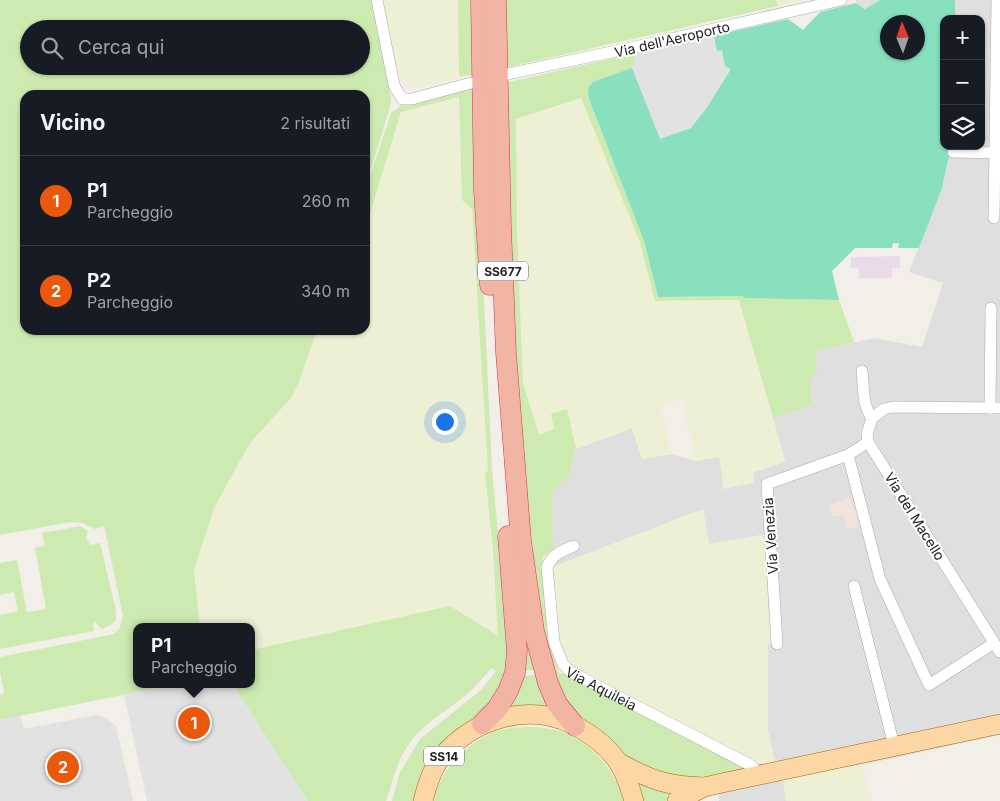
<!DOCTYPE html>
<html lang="it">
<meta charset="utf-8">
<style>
:root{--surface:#171b24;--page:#242831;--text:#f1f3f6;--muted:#9ea1a6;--line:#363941;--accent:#ea580c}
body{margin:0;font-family:Inter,sans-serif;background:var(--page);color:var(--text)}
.controls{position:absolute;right:15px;top:15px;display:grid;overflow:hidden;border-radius:10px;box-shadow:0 1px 4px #0004}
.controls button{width:45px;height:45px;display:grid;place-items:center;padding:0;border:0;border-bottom:1px solid var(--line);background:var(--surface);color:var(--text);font:25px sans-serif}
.compass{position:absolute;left:880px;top:15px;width:45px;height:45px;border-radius:50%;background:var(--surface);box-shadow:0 1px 4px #0004;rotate:358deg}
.you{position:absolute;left:444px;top:421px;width:18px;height:18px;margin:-12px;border:4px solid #fff;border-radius:50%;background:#1a73e8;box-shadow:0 0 0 8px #1a73e833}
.badge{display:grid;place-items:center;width:32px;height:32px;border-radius:50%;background:var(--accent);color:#fff;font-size:16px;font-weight:700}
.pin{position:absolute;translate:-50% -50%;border:2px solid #fff;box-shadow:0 1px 5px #0006}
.popup{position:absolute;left:133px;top:623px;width:122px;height:65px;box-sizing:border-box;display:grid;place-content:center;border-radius:10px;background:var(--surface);filter:drop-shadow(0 1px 4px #0005);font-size:16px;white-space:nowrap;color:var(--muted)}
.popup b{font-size:19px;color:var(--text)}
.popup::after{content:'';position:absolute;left:50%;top:100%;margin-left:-10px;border:10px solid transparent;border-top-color:var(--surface)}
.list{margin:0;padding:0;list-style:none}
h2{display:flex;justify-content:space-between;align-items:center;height:65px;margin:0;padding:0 20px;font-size:21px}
h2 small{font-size:16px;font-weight:400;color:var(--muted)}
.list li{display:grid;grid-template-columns:32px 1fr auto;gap:15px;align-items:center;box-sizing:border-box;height:90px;padding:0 20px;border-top:1px solid var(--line)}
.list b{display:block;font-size:19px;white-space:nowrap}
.list p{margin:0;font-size:16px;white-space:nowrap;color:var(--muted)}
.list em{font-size:16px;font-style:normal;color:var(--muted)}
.icon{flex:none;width:28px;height:28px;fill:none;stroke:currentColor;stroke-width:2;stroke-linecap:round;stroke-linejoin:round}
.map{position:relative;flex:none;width:1000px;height:801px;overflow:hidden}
.search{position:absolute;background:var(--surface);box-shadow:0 1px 4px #0004;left:20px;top:20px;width:350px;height:55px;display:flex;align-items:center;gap:12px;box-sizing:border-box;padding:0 18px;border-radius:28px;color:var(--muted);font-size:19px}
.panel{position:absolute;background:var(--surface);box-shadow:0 1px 4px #0004;left:20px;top:90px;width:350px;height:245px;border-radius:15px}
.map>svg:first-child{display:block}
.residential{fill:#e0dfdf}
.industrial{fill:#ebdbe8}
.military{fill:#f3e3dd}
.farmland{fill:#eef0d5}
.grass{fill:#cdebb0;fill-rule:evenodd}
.pitch{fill:#88e0be;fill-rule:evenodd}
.parking{fill:#e2e2e2}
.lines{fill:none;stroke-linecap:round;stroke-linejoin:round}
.minor-casing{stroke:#a9a9a9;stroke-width:12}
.primary-casing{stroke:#a06b00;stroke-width:20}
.trunk-casing{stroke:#dc2a67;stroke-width:21}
.minor{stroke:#fff;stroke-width:11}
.primary{stroke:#fcd6a4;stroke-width:19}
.trunk{stroke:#f2b4a3;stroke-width:20}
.labels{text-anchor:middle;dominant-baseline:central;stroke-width:4;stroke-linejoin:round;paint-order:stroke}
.shield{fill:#fff;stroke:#646464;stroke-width:1}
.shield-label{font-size:12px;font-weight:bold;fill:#222}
.street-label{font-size:14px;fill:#222;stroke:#fff}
</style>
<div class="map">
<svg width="1000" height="801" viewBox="0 0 1000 801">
<rect width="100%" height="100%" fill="#f2efe9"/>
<!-- residential -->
<g class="residential">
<polygon points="856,0 880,0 866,9 856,3"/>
<polygon points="955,0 1000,0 1000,735 862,765 783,777 786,801 719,801 716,777 775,762 768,731 768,644 774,643 768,611 768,600 772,600 767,534 709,544 703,509 553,567 552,492 569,477 576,449 632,428 642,458 672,454 695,461 719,457 754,472 785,461 773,418 813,405 809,379 817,375 816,351 874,338 922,347 943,283 909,272 942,188 948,164 949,148 948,146 981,146 981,19 955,19"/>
</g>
<!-- industrial -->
<polygon class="industrial" points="900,256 900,268 892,268 892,278 859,278 859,268 851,268 851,257"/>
<!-- military -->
<polygon class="military" points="850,498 859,526 847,529 843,515 832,517 829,505"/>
<!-- farmland -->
<g class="farmland">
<polygon points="382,0 458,0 459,77 416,88 411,88 395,69"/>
<polygon points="775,0 806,0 779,6"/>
<polygon points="459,97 462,200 472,209 489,471 485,473 498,637 450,606 252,650 252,627 200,627 194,570 214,508 250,443 291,398 299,382 317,330 365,330 365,230 401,112"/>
<polygon points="581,98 639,240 655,301 661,302 740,300 785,462 754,472 753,483 723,489 723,483 719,457 695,461 682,400 661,405 672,454 642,459 632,428 576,449 567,409 554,429 539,435 523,383 517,231 516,119"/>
<polygon points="703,509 709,544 768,534 772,600 768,601 768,610 772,611 774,643 768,644 768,731 775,763 757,761 573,666 562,647 553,567"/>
<polygon points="862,765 872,801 786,801 783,777"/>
</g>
<!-- grass -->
<g class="grass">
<path d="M0,0H372L391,98L389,111L365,188V95H25V330H317L299,382L291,398L250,443L214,508L194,570L200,627H136V684H176L0,720V695L4,693L0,671V657L114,634L119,629L123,616L104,526L95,529L82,523L70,522L0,535ZM29,29H361V66H29Z"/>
<polygon points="458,0 473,0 474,74 459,77"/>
<polygon points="502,0 775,0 779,6 503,68"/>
<path d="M632,54L636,58L632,68L589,99L644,241L658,297L743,296L744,298L839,300L854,342L816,351L817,375L809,379L813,405L773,418L739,300L655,301L639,240L581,98L516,119L517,231L523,383L539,435L554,429L551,414L567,409L576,449L569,477L552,492L553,550L543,557C546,596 545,636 559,673L566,674L742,766L745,771L694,781L660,778L623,754L596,728L569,710L552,682L534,573L511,313L505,83Z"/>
<path d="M474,88L492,469L510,658L500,690L417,790L413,801H392L400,772L420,739L481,690L496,671L492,668C482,678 474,689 462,698C443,714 421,725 407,747C396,763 393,783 386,801H308L232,684H252V650L450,606L498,636L493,553L485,473L488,471L472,209L462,200L459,97L401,112L365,230V191L391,113L403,104Z"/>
<polygon points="80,526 88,531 86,538 90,545 100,543 116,611 116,620 110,625 102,629 95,622 93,624 94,631 0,649 0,615 18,611 14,592 0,595 0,563 17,560 27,612 46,609 35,548 45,546 42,533"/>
<polygon points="529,637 538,670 520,671 525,639"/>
<polygon points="538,675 555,712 500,709 518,676"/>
<path d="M536,727C544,728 552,729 560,731C592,742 614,769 624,801H434C438,770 474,735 505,729C515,727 526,727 536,727Z"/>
<polygon points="633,781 673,793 673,796 666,801 639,801"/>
</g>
<!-- pitch -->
<path class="pitch" d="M880,0H955V19H944V146H948L950,152L942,188L919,248H898L899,243H893L892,248H855L832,271L839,300L744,298L743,296L658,297L644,241L589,99L588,88L593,82L632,68L636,58L632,54L788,19L803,30L820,12L856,3L865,9ZM888,22H918V52H888Z"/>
<!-- parking -->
<g class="parking">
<polygon points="714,36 717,51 722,50 725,66 731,69 708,106 691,128 660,139 632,68 636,58 632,54"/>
<polygon points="176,684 232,684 308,801 147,801 124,695"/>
<polygon points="96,715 106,718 116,726 133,801 0,801 0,720 20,716 24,729"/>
</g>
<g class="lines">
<!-- minor casing -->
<g class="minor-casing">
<g id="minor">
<polyline points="377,0 394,85 402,99 412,99 471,83"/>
<polyline points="503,75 635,47 841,0"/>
<polyline points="953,152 1000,153"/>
<polyline points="994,218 997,0"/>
<path d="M862,371C864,387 862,405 872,418L867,434L868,442L1000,652"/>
<polyline points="990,408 991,308"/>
<polyline points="872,418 884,409 893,407 1000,408"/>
<polyline points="868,442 848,455 880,579 929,685 994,643"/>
<path id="s1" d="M574,546C562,551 553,554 547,567L554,642L563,664L571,672L752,766L759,775"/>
<polyline points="854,586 894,746"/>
<polyline points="777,644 767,484 848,455"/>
</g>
</g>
<!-- primary casing -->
<g class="primary-casing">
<g id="primary">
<path d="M618,762C650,780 667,786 703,787"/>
<path d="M423,801C426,789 430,776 436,765C466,720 526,701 574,725C591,734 607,746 618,762C626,774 630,787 634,801"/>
<polyline points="677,801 704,787 722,783 1000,724"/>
</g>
</g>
<!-- trunk casing -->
<g class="trunk-casing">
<g id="trunk">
<polyline points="481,0 484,190 490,285"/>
<polyline points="496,0 501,227 506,353 521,541 534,631 548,683 557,704 575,726"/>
<polyline points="482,724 497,709 508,691 515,673 517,651 508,536"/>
</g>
</g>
<!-- minor -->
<use href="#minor" class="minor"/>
<!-- primary -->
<use href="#primary" class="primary"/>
<!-- trunk -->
<use href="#trunk" class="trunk"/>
</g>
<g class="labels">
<!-- shield labels -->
<g class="shield">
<rect x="478" y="261.5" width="50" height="19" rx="4"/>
<rect x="424" y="746.5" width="40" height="19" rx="4"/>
</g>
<g class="shield-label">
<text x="503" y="271">SS677</text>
<text x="444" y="756">SS14</text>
</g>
<!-- street labels -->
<g class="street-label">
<text transform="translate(672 39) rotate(-13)">Via dell'Aeroporto</text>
<text transform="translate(915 516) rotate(58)">Via del Macello</text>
<text transform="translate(770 536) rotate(-94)">Via Venezia</text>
<text stroke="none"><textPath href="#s1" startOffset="180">Via Aquileia</textPath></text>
</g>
</g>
</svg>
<div class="controls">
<button>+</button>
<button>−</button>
<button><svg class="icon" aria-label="layers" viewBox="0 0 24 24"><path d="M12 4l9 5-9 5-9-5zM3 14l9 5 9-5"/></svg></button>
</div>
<svg class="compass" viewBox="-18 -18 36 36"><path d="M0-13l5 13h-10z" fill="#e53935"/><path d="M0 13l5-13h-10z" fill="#9ea1a6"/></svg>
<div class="you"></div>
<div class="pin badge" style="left:194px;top:723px">1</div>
<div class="popup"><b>P1</b>Parcheggio</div>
<div class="pin badge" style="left:63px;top:767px">2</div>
<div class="search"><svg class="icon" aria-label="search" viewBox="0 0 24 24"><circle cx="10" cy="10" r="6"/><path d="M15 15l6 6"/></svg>Cerca qui</div>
<section class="panel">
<h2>Vicino<small>2 risultati</small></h2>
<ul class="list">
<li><span class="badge">1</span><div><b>P1</b><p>Parcheggio</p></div><em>260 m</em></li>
<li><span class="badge">2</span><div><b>P2</b><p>Parcheggio</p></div><em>340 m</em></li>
</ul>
</section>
</div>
